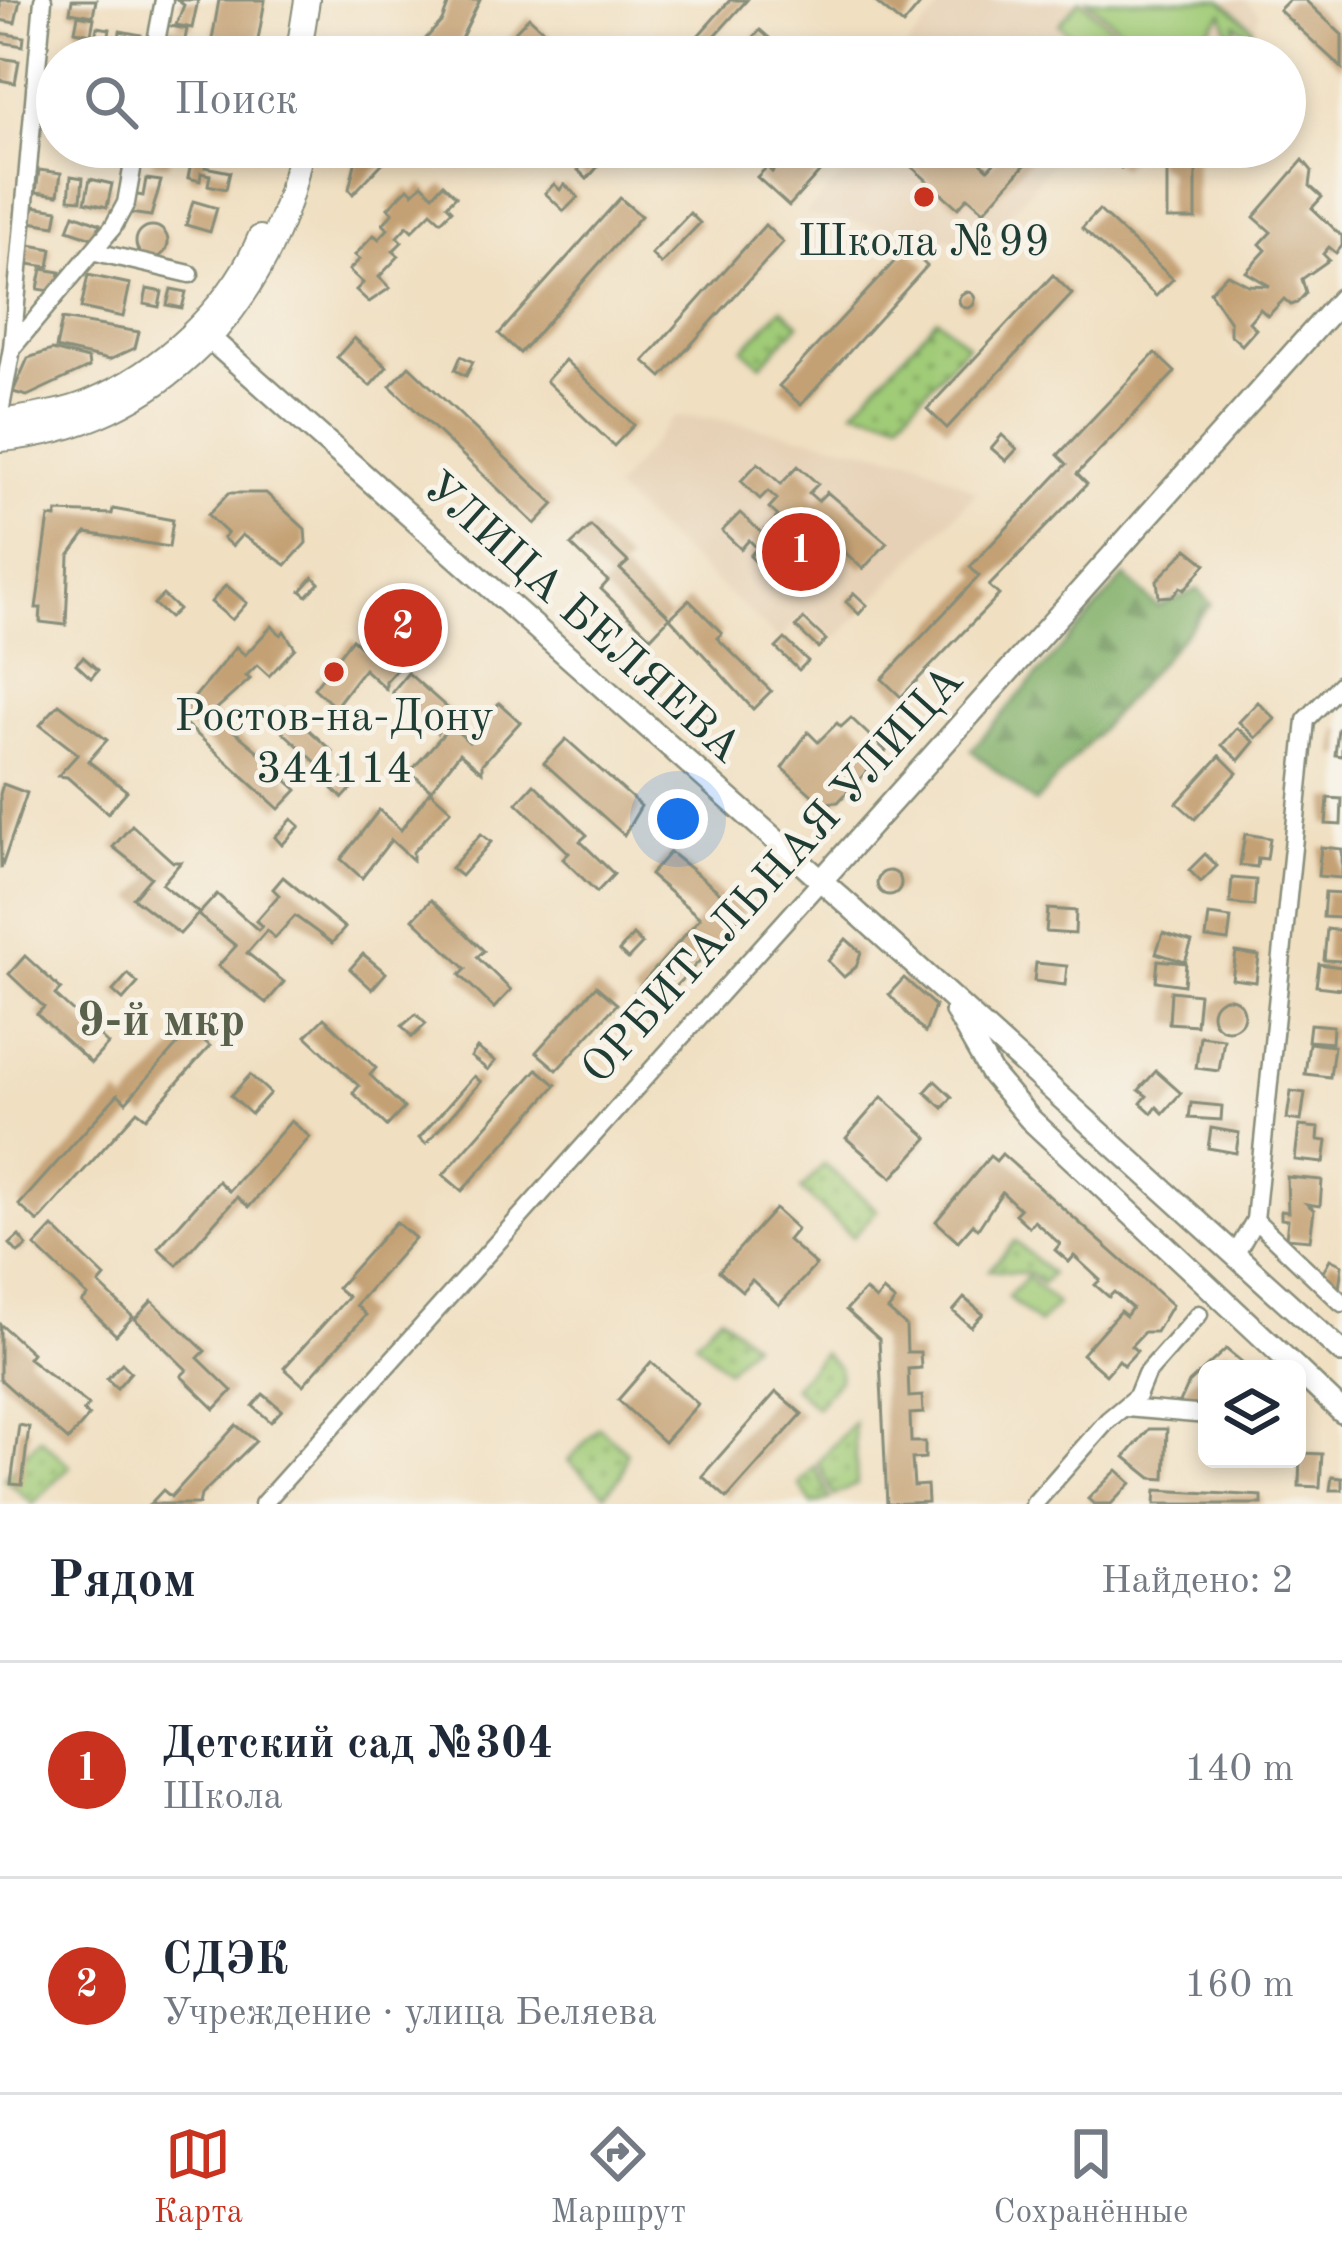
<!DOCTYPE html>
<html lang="ru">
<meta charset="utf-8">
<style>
:root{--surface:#fff;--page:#f2f2f3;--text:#1f2937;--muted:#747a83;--line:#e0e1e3;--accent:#c8321e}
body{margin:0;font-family:"Old Standard TT",serif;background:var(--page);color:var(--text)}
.controls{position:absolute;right:36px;bottom:36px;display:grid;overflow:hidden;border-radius:18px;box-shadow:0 6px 18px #0003}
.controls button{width:108px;height:108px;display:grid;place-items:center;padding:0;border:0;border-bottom:3px solid var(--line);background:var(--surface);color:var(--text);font:60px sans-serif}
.you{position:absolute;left:678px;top:819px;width:42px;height:42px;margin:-30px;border:9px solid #fff;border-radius:50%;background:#1a73e8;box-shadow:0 0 0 18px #1a73e833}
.badge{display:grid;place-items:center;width:78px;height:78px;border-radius:50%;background:var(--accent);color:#fff;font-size:39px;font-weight:700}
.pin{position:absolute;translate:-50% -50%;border:6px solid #fff;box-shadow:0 3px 12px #0006}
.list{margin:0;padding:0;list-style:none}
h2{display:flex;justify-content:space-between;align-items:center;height:156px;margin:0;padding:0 48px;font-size:51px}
h2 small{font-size:39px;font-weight:400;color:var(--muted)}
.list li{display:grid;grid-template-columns:78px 1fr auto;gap:36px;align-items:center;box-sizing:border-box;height:216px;padding:0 48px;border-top:3px solid var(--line)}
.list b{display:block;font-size:45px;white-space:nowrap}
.list p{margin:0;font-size:39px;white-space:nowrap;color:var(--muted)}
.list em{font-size:39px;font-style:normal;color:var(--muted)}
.icon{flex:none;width:66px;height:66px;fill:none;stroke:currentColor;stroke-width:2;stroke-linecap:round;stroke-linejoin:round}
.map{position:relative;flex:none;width:1342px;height:1504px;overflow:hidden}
.search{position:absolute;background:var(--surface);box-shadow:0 6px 18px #0003;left:36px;right:36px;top:36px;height:132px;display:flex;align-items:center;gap:30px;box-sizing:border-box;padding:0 42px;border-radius:66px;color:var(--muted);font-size:45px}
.sheet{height:588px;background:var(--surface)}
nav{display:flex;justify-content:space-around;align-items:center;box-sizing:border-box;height:168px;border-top:3px solid var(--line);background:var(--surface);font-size:33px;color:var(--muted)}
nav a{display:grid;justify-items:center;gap:6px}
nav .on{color:var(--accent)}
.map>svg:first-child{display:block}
.built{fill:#e6d1b6}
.forest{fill:url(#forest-firs);stroke:#50764e;stroke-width:3}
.park{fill:url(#park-dots);stroke:#608456;stroke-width:3}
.pitch{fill:#a0cb77;stroke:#608456;stroke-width:3}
.building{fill:#c4a175}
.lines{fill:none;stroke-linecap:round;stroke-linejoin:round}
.minor-casing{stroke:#888e7a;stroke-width:21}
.secondary-casing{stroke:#888e7a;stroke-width:26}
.primary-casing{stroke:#888e7a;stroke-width:28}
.minor{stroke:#fff;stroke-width:16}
.secondary{stroke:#fff;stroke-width:21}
.primary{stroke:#fff;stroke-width:24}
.poi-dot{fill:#c8321e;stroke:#f7f3e8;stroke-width:4.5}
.labels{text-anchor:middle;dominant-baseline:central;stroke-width:10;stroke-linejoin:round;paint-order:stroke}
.poi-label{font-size:45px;fill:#1f3d34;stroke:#f7f3e8}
.street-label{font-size:45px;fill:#1f3d34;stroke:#f7f3e8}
.neighbourhood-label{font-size:48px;font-weight:bold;fill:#59604b;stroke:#f7f3e8}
</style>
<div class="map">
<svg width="1342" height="1504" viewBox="0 0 1342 1504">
<defs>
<pattern id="forest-firs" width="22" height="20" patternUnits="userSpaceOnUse" patternTransform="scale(3)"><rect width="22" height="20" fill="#80af68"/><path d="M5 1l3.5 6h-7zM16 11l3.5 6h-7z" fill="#689056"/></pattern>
<pattern id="park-dots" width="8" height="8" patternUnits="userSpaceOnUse" patternTransform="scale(3)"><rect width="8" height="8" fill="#a0cb77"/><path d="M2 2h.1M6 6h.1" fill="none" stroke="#82a662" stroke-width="1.8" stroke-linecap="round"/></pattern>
</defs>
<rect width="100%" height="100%" fill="#f7f3e8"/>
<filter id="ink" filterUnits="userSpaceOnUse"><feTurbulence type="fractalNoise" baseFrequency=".00833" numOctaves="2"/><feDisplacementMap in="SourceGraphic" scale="24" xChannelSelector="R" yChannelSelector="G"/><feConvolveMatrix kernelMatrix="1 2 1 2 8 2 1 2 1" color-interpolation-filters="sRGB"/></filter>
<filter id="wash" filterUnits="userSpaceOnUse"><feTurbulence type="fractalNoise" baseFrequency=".004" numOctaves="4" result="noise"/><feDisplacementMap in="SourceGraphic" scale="48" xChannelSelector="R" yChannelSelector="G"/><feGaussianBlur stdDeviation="2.7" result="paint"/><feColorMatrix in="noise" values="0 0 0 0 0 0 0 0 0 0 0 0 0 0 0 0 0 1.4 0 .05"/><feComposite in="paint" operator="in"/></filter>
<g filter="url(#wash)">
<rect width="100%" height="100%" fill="#f0dfc1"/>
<!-- built -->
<g class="built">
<polygon points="948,0 1245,0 1260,13 1246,57 898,57"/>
<polygon points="870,147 1066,147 983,245 805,214"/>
<polygon points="674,417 712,418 918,460 977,492 835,640 805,612 779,640 614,490"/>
</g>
<!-- forest -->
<polygon class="forest" points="1125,576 1158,607 1198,589 1211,604 1035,803 971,750"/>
<!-- park -->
<g class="park">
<polygon points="782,308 799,324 761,365 743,349"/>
<polygon points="937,318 967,345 900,419 854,410"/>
<polygon points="824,1164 877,1210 853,1237 801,1190"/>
<polygon points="1015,1241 1051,1274 1042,1284 1030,1274 989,1270"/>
<polygon points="720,1315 752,1343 727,1370 695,1341"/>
<polygon points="823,1353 839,1368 839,1380 816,1407 793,1387"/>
<polygon points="854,1422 857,1484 834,1496 818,1462"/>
<polygon points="599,1427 627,1452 621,1476 605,1494 568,1461"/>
<polygon points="40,1438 70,1466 33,1504 4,1478"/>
<polygon points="815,1466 830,1499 812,1504 799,1484"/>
</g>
<!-- pitch -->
<g class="pitch">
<polygon points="1080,0 1141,54 1139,57 1096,57 1059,24"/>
<polygon points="1087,0 1221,0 1253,28 1248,34 1236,24 1231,52 1217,57 1228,31 1223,13 1185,57 1154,57"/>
<polygon points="1027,1277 1057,1304 1039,1324 1008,1297"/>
</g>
<g id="blocks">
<!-- building -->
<g class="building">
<polygon points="0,0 20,0 15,23 0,20"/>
<polygon points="72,0 96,0 93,16 70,12"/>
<polygon points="177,0 198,0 192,28 176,25 184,5"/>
<polygon points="219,0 265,0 255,57 209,57"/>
<polygon points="450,0 480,0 456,49 448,57 409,57 442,21"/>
<polygon points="730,0 747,0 696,57 679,57"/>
<polygon points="873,0 924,0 903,25"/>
<polygon points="1289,0 1305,0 1342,35 1342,68 1279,10"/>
<polygon points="78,15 94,18 91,34 75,31"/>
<polygon points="529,17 572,57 528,57 508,39"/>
<polygon points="164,25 187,29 184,45 196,47 194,57 165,56"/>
<polygon points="97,27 110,29 108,40 95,38"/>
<polygon points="760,30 791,57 738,55"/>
<polygon points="120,31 141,35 139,49 118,46"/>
<polygon points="0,33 24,37 23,46 0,42"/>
<polygon points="985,42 998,53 1002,49 1011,57 972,57"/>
<polygon points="0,58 19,61 15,83 0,80"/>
<polygon points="155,147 172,147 168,166 152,163"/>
<polygon points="359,147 395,150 353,194 349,189"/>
<polygon points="598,147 615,147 587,179 578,170"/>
<polygon points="676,147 712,147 694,163"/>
<polygon points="718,147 741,147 728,161"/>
<polygon points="795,147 842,147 789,206 757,177 767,167 772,172"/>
<polygon points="913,147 965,147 988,169 1009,147 1041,147 984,211 968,197 958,208 903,159"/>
<polygon points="1122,147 1139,149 1121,168 1110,159"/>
<polygon points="1155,147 1251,147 1251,158 1196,158 1196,219 1167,219 1167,171 1155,163"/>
<polygon points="193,153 207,156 205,167 230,172 226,189 208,185 210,175 201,173 200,181 188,178"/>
<polygon points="1303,160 1312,171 1310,186 1322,197 1312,208 1342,236 1342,246 1336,253 1329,247 1323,254 1329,260 1302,279 1306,293 1297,303 1291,305 1284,299 1268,316 1260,309 1249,322 1256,329 1242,345 1230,334 1230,322 1210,292 1227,274 1248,285 1270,286 1246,272 1266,250 1260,244 1271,232 1254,217"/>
<polygon points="39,170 61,173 58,195 36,192"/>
<polygon points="71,176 83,178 81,200 69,199"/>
<polygon points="90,179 112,184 107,207 85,202"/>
<polygon points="146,179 161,181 151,216 129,213 132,194 143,196"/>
<polygon points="422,184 433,195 443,184 456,196 447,205 452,210 441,221 431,212 412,231 407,226 397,237 402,242 393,251 399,256 379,277 390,288 369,302 356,290 363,283 349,270 360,259 355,255 374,235 379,239 388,229 383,224 393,213 388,208 408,188 413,193"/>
<polygon points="554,184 560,190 564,184 578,197 564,211 545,193"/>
<polygon points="620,198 641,216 520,353 499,334"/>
<polygon points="193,201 217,208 210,232 186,225"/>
<polygon points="33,206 58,210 55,226 30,222"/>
<polygon points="1099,210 1173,279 1156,296 1082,228"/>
<polygon points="690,213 700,223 661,264 651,254"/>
<polygon points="74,214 100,224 95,239 68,230"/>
<polygon points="765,225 783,242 662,377 644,361"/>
<circle cx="152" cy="242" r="16"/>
<polygon points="24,244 52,249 49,267 21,263"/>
<polygon points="907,248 927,266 801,405 779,386"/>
<polygon points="42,269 60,272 57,292 38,289"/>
<polygon points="88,275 130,284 123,317 81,308"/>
<polygon points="1053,275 1072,294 947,428 927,409"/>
<polygon points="147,289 162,292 159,307 144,304"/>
<polygon points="171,289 186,292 182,308 167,305"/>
<circle cx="967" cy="300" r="8"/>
<polygon points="62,319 139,332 135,348 109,360 56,348"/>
<polygon points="354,338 387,367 370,386 337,357"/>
<polygon points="52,350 88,359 89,367 27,396 13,392 28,358"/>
<polygon points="1155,353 1175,372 1077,474 1087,484 989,586 999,595 901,697 882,679 979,576 970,567 1067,464 1058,455"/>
<polygon points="461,356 473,362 466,376 455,370"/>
<polygon points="565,360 634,425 614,446 546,381"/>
<polygon points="409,366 554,504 535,524 390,386"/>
<polygon points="1002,435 1017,449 1006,461 991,448"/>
<polygon points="758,463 781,484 798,466 818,484 809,493 818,501 827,492 887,543 863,569 801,511 788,524 797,533 789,542 797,550 806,541 825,558 807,577 785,556 768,574 750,556 757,548 749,540 741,549 722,531 740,513 762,533 778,516 769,508 777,499 768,491 760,499 741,481"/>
<polygon points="229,493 266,493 305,529 306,543 286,565 242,535 232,546 223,538 227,533 208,515"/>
<polygon points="113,509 173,520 169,547 86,533 69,556 66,625 40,622 41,608 36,608 49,517 56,518 57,512 112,514"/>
<polygon points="591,526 628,562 620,569 670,617 651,637 601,589 608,581 571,545"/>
<polygon points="1187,549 1206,564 1184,590 1180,587 1173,596 1159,597 1157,580"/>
<polygon points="313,577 319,583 307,596 301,591"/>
<polygon points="226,585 247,603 232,620 211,602"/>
<polygon points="854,593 867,605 859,614 846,602"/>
<polygon points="163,595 178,609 169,618 154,604"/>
<polygon points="689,600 722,633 717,638 771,691 753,709 670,618"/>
<polygon points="804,619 826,640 818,648 796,627"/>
<polygon points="403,620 424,639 386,681 386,689 364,669 335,707 314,688 352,639 374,658"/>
<polygon points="272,626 281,635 284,631 295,648 269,676 257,665 246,676 250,679 212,713 289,777 286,780 297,790 279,809 178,717 236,647 245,655"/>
<polygon points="785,639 808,661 799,670 776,648"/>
<polygon points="83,657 98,670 91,678 76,664"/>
<polygon points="408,673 454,714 447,722 469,742 499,703 520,722 482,764 482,772 460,753 431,790 410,772 445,732 441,728 437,733 392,692"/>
<polygon points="1258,702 1275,719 1256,738 1239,722"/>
<polygon points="59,704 107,740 88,761 127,791 108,813 67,777 58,776 78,754 40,725"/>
<polygon points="285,708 332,751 319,765 272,722"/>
<polygon points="851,718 886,751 838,802 821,803 782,768 808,732 818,742 837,723 841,727"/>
<polygon points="1237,728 1254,742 1239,760 1222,745"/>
<polygon points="1338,729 1342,729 1342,756 1335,755"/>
<polygon points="566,739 641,806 624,835 544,763"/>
<polygon points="1220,756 1237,773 1195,819 1177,803"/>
<polygon points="342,779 352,788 343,798 333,789"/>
<polygon points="3,784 27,793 1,869 0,794"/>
<polygon points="534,784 587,835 580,841 614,874 597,892 563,859 569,853 517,803"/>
<polygon points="430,791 451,810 413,852 413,860 391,840 362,878 341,859 379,810 401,830"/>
<polygon points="1328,798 1342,799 1341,825 1326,824"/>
<polygon points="292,819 300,826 282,845 275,837"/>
<polygon points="132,825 173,862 181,862 162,884 199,913 180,934 133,898 151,877 113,847"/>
<polygon points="481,834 491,842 461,876 451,868"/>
<polygon points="1245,834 1270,838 1267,859 1258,858 1257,867 1240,865"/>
<polygon points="1321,847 1342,849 1342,878 1318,876"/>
<polygon points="670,852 745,913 652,1011 633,994 700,918 650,875"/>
<polygon points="1205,854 1217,866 1201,882 1189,870"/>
<circle cx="889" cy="883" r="12"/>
<polygon points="283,877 345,928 332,943 295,916 275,938 267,930 247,953 284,982 266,1003 218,966 236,946 198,915 217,894 258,930 262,926 256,921 279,895 273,889"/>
<polygon points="1232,878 1256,880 1254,906 1230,903"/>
<polygon points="1325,892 1342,893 1342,918 1323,917"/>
<polygon points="431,900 484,951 477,957 511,990 494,1008 460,975 466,969 413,919"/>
<polygon points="1048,909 1076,911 1075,934 1046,932"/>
<polygon points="1209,915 1231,918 1228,941 1206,938"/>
<polygon points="1327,929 1342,931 1342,961 1324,960"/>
<polygon points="1163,933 1192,942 1185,962 1156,953"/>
<polygon points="633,935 642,944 628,959 619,951"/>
<polygon points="846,939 861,952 856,967 844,977 828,961"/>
<polygon points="1236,952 1259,956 1256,982 1232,979"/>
<polygon points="363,954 386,973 372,989 350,969"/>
<polygon points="25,956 61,989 55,995 108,1044 91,1063 37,1014 44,1007 9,974"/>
<polygon points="1158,960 1186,963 1184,985 1156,981"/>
<polygon points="1036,963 1067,966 1065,985 1034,981"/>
<polygon points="1319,964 1342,967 1341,989 1316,986"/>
<polygon points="128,974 138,983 123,1000 113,991"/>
<polygon points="904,978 935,1006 925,1033 889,994"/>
<polygon points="596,986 617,1004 557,1070 536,1052"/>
<polygon points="1171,991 1199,994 1196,1025 1169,1023"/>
<circle cx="1228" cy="1014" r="16"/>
<polygon points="416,1014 426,1024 412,1037 402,1026"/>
<polygon points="324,1018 376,1068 370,1075 404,1108 387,1126 353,1093 359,1086 306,1036"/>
<polygon points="1310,1024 1333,1026 1332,1043 1308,1041"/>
<polygon points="191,1029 210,1046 146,1118 137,1111 38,1222 19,1205 118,1094 126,1102"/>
<polygon points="1200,1036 1224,1039 1219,1071 1196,1068"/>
<polygon points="1309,1043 1334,1046 1330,1077 1305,1074"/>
<polygon points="477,1048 495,1061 488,1070 471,1057"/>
<polygon points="537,1069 556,1085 462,1191 443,1175"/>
<polygon points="1156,1071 1181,1093 1163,1113 1157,1107 1152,1113 1141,1103 1147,1096 1139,1090"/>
<polygon points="250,1075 270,1093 251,1114 231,1096"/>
<polygon points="474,1076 481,1082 426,1144 419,1138"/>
<polygon points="935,1081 952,1097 943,1108 925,1092"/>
<polygon points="1291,1091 1305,1093 1301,1121 1287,1119"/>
<polygon points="882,1097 928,1138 892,1178 846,1138"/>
<polygon points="1191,1103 1222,1106 1221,1120 1189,1118"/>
<polygon points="291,1121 310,1137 249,1207 237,1197 177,1265 158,1248 218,1181 229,1191"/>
<polygon points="1299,1126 1319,1128 1318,1140 1327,1141 1324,1163 1295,1160"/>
<polygon points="1211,1128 1239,1133 1236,1153 1208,1148"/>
<polygon points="1002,1154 1172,1305 1156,1332 1144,1332 1131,1346 1137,1351 1124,1365 1119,1360 1106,1375 1082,1354 1120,1311 1126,1316 1132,1308 1114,1292 1109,1297 1095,1285 1100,1280 1074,1256 1069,1262 1055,1250 1060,1244 1034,1221 1029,1227 1015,1214 1020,1209 1002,1192 978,1229 973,1224 958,1241 936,1221 990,1156 996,1161"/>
<polygon points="1287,1177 1322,1180 1320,1206 1307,1204 1314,1210 1310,1240 1286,1238 1288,1220 1281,1219 1281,1211 1288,1212"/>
<polygon points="775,1209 797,1229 788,1240 816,1265 779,1305 752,1280 742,1291 719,1271"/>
<polygon points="396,1222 415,1238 356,1305 366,1315 303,1385 284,1368 348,1297 337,1288"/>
<polygon points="53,1227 105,1277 99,1284 133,1317 116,1335 82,1302 88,1296 35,1246"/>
<polygon points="19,1236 27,1246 18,1253 10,1244"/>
<polygon points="1330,1259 1342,1265 1339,1289 1319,1279"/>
<polygon points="865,1290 876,1300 883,1291 895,1301 888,1310 906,1326 907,1352 920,1352 921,1368 908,1369 909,1397 922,1396 923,1413 910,1414 911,1442 925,1442 925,1458 912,1459 914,1486 927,1485 928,1502 887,1504 879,1339 846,1310"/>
<polygon points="964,1298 983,1314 971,1327 953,1311"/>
<polygon points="152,1301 205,1351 198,1358 232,1391 215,1409 181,1376 187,1370 135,1319"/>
<polygon points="0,1324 32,1353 28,1358 89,1405 83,1411 89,1416 68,1440 0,1379"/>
<polygon points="1226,1349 1248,1367 1207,1369 1207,1409 1179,1405 1189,1383"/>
<polygon points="651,1362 698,1404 664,1442 618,1400"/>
<polygon points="122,1363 131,1372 117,1388 107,1379"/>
<polygon points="776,1392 802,1414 727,1498 702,1476"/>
<polygon points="263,1394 282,1410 271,1422 253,1406"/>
<polygon points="19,1425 29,1427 22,1485 11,1484"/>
<polygon points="236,1425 256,1441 201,1495 199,1504 150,1504 163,1490 171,1497"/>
<polygon points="1149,1429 1167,1429 1165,1479 1151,1478 1125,1457"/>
<polygon points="1300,1453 1322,1454 1320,1487 1299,1486"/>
<polygon points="1117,1470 1131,1483 1111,1504 1094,1504 1088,1499"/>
<polygon points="1332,1477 1342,1478 1342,1490 1330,1490"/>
<polygon points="1156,1490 1262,1496 1262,1504 1155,1504"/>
</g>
</g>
</g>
<g filter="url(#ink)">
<use href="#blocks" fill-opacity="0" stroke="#888e7a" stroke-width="3"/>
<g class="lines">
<!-- minor casing -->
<g class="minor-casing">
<g id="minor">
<polyline points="153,57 164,0"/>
<polyline points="96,252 190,274"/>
<polyline points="12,348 113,227 126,203 136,147"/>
<polyline points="0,413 12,348 43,0"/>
<polyline points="1255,1220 1342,1303"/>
<polyline points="1235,1255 1255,1220 1306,720 1342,683"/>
<polyline points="1126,1408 1207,1415"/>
<polyline points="263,1504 820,882"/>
<polyline points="1034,1504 1108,1420 1137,1396 1146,1374 1199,1314"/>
</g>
</g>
<!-- secondary casing -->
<g class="secondary-casing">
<g id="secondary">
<polyline points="198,328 851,907 1342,1352"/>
<polyline points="820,882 1342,299"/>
<polyline points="956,1011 991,1073 1030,1119 1297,1369"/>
<polyline points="1297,1369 1342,1412"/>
</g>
</g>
<!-- primary casing -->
<g class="primary-casing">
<g id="primary">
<polyline points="298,57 307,0"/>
<path d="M0,422C30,417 62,414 90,402C160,373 231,308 260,238"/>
<path d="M0,439C159,426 276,301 301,147"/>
</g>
</g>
<!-- minor -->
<use href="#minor" class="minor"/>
<!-- secondary -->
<use href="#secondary" class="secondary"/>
<!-- primary -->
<use href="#primary" class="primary"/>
</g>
</g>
<!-- markers -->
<g class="poi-dot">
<circle cx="924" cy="197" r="12"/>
<circle cx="334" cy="672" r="12"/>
</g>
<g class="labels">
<!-- poi labels -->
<g class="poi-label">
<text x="924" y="243">Школа №99</text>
<text x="334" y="718">Ростов-на-Дону<tspan x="334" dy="52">344114</tspan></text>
</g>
<!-- street labels -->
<g class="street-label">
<text transform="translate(581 619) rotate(42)">УЛИЦА БЕЛЯЕВА</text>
<text transform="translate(774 876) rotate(-48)">ОРБИТАЛЬНАЯ УЛИЦА</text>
</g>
<!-- neighbourhood labels -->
<g class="neighbourhood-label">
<text x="161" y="1022">9-й мкр</text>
</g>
</g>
</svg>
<div class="controls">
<button><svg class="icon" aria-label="layers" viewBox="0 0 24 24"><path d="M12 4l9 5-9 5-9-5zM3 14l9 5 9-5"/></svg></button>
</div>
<div class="you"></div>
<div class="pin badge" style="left:801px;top:552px">1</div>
<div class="pin badge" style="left:403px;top:628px">2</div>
<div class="search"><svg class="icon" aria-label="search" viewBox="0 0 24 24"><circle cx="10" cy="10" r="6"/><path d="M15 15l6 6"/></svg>Поиск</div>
</div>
<section class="sheet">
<h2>Рядом<small>Найдено: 2</small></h2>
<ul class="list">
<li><span class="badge">1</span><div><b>Детский сад №304</b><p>Школа</p></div><em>140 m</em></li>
<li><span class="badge">2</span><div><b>СДЭК</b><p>Учреждение · улица Беляева</p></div><em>160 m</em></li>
</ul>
</section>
<nav>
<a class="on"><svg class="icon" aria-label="map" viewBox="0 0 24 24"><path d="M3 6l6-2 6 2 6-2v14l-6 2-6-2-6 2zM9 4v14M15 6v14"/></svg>Карта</a>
<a><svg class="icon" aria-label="directions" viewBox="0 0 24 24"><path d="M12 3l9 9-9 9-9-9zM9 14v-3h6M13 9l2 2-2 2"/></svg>Маршрут</a>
<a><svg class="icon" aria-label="saved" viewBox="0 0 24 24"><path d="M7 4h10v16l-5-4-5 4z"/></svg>Сохранённые</a>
</nav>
